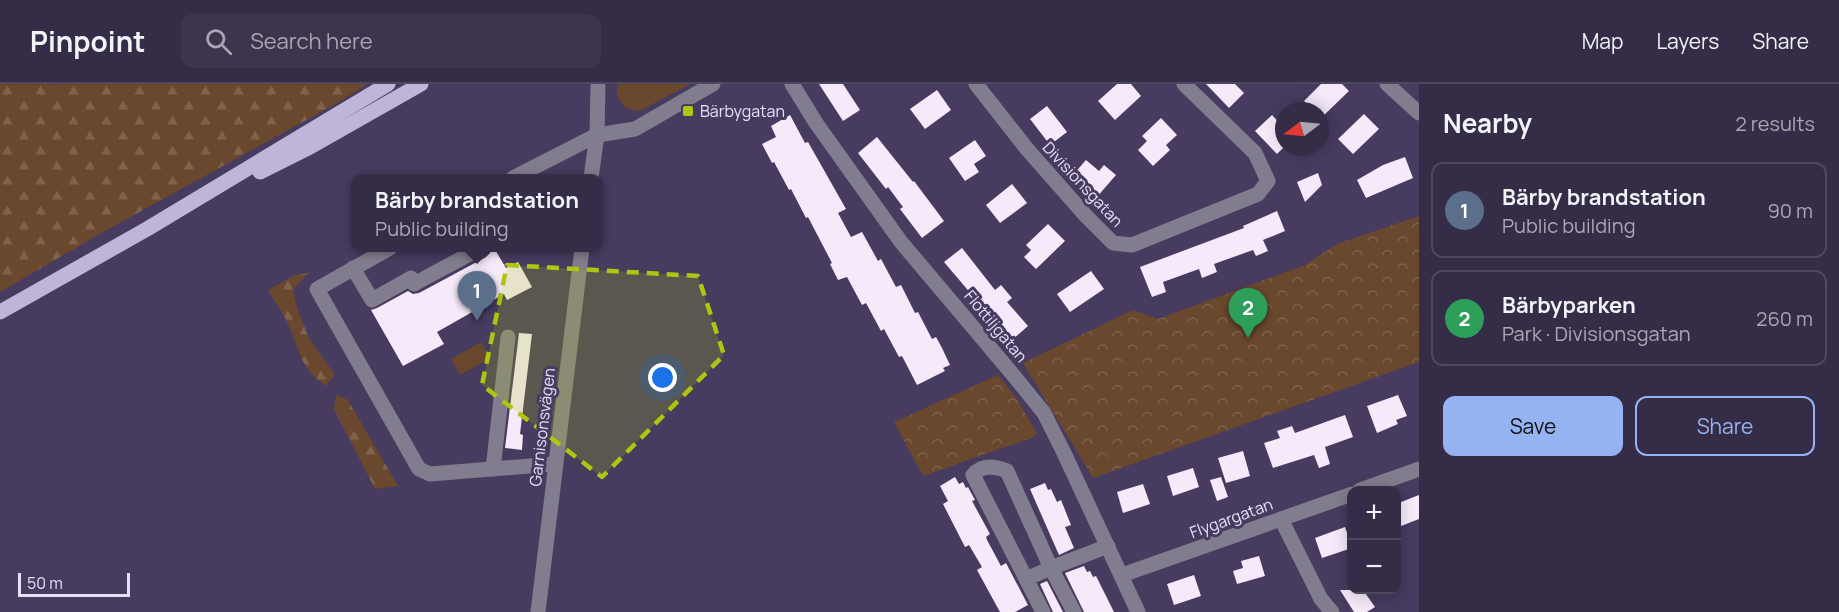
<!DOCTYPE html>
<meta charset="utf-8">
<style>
:root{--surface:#352c47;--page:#3d344e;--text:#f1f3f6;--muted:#aaa7b4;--line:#4f4860;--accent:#95b2f1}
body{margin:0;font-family:Manrope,sans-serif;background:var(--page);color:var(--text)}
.controls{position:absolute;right:18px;bottom:18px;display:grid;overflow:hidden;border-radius:12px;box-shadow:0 3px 15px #0003}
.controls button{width:54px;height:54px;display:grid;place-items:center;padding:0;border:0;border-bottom:2px solid var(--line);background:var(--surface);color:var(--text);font:30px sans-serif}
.compass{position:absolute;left:1275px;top:18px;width:54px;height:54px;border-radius:50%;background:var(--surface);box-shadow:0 3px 15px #0003;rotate:254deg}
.scale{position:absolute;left:18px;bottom:15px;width:112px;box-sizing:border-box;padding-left:6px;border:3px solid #e6e0f6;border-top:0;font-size:16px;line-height:21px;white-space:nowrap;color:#e6e0f6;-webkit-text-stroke:4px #473b5f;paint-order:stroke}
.you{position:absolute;left:663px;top:294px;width:21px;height:21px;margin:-15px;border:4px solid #fff;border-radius:50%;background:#1a73e8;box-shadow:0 0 0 9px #1a73e833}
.badge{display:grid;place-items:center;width:39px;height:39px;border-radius:50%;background:var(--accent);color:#fff;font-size:20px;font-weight:700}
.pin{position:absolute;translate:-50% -50px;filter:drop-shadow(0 2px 3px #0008)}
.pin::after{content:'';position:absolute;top:32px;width:21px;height:18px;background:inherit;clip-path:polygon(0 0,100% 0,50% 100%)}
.popup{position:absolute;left:351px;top:90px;width:252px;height:78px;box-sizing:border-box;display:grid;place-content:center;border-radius:12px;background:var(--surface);filter:drop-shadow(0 2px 4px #0005);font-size:20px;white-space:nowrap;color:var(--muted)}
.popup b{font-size:22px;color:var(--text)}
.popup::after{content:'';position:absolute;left:50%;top:100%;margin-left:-12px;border:12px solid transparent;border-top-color:var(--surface)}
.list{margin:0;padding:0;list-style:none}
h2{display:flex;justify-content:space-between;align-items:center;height:78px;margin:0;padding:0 24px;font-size:26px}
h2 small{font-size:20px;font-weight:400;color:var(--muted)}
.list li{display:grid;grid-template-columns:39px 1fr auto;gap:18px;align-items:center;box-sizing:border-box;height:96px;margin:0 12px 12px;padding:0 12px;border:2px solid var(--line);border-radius:12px}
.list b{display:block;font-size:22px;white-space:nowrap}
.list p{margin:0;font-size:20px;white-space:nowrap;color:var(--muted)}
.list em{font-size:20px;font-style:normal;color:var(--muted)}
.actions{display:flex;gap:12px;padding:18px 24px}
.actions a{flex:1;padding:14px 0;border:2px solid var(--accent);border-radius:12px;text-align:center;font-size:21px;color:var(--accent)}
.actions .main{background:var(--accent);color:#111}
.icon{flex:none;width:33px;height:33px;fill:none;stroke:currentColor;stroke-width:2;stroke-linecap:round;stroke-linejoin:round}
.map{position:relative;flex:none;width:1419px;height:528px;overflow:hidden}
header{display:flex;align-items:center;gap:36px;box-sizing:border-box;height:84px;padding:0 30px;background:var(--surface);border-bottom:2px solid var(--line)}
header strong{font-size:28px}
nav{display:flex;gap:33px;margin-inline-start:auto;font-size:21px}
.search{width:420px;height:54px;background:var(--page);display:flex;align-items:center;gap:15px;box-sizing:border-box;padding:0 21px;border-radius:12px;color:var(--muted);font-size:22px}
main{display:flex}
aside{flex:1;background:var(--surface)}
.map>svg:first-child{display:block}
.grass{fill:#69482d}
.forest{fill:url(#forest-firs)}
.park{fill:url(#park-crowns)}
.building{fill:#f6eafa}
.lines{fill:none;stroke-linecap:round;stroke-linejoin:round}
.minor{stroke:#827d8e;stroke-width:15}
.major{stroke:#bfb5d9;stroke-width:15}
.marked{fill:#adc60f;fill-opacity:0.2;stroke:#adc60f;stroke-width:4.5;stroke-dasharray:12 8;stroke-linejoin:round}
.poi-dot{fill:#adc60f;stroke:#473b5f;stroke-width:2}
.labels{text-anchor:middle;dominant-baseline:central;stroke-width:6;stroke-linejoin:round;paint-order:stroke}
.poi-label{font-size:16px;fill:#e6e0f6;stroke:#473b5f;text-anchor:start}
.street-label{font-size:16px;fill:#e6e0f6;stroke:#473b5f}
</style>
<header>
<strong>Pinpoint</strong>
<div class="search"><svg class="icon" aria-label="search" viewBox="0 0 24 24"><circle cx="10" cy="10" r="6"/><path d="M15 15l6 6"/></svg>Search here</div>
<nav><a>Map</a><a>Layers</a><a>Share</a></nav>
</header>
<main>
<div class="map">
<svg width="1419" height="528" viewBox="0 0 1419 528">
<defs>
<pattern id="forest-firs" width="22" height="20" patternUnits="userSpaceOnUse" patternTransform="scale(1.5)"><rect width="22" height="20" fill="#69482d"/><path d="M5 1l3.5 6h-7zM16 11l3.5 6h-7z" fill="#7e624c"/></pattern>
<pattern id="park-crowns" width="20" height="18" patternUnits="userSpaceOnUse" patternTransform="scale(1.5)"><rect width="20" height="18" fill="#69482d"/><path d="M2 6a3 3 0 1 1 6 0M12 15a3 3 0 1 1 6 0" fill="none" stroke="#7e624c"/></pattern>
</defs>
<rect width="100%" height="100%" fill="#473b5f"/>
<!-- grass -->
<g class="grass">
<polygon points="617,0 690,0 640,27 626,24 617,11"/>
<polygon points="481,258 490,274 460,291 451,275"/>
</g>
<!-- forest -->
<g class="forest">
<polygon points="0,0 47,0 48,3 49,0 368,0 339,18 105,147 0,208"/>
<path d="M309,189L293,205L297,224L309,254L335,291L326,302C296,281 300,262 285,234C280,224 273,215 268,206L295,191Z"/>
<polygon points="336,311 348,316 398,402 375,405 334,325"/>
</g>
<!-- park -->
<g class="park">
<polygon points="1419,132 1419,278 1093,394 1023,279 1133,226 1158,235 1305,181 1337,160"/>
<polygon points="998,291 1017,315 1037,349 1034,353 923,392 894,338"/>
</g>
<!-- building -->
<g class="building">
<polygon points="819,0 843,0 860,26 843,37"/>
<polygon points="1117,0 1131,0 1141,12 1115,36 1098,17"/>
<polygon points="1206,0 1235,0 1244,9 1229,24"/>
<polygon points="1321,0 1342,0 1349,7 1321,34 1320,27 1314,27 1304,17"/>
<polygon points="937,6 951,26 925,45 910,25"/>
<polygon points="1047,22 1067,48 1050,61 1030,35"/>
<polygon points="1364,30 1379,45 1353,70 1338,55"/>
<polygon points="790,31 805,59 808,58 846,125 838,129 851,153 862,148 878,177 881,175 896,203 901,201 915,229 918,228 932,255 936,253 942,264 950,281 943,284 945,287 917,301 902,272 899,273 884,245 881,247 866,219 862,221 847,193 838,196 830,180 832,179 808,133 806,134 791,105 789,106 774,78 772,79 762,60 776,53 771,42"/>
<polygon points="1272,31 1284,44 1284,63 1277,70 1255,47"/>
<polygon points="1161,34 1177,51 1166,61 1170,66 1153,82 1138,66 1147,57 1142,52"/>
<polygon points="877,53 913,98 914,97 944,137 922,154 900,125 903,123 888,103 886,105 858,69"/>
<polygon points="975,56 986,72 974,80 979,88 965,97 949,74"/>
<polygon points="1405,73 1413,94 1366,114 1357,96 1383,81"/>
<polygon points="1086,76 1099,87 1104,81 1116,91 1096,114 1072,92"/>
<polygon points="1318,89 1322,101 1305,118 1297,98"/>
<polygon points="1012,100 1027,119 1000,139 986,121"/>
<polygon points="1277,127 1285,147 1263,156 1268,167 1256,172 1253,166 1214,180 1217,188 1202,194 1199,185 1163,198 1166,208 1152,213 1140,183 1244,144 1243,142"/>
<polygon points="1048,140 1065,157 1036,185 1024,173 1031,166 1026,161"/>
<polygon points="491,164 494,164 506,184 518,178 532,203 507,216 504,210 437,248 444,260 403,282 371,226 377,224 408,207 413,210 419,209 486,173 490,169"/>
<polygon points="962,164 995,206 1001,201 1012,214 1007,218 1028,242 1011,257 944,178"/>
<polygon points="1091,187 1104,205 1070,228 1057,210"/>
<polygon points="519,249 532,250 520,350 523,351 522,366 505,364"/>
<polygon points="1398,311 1407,332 1396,336 1398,340 1377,349 1367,322"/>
<polygon points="1345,331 1353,353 1325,363 1330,380 1319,384 1314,371 1273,384 1264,359 1280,354 1277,347 1292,342 1295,349"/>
<polygon points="1243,367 1250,392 1226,399 1218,374"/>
<polygon points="1193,384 1199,403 1173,412 1167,392"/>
<polygon points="955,393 959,400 963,398 966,404 968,403 975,416 972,417 990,450 986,453 987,456 1001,482 1006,479 1028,521 1015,528 1000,528 977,486 982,483 969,461 965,463 943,420 948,417 940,402"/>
<polygon points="1221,393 1228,413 1217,417 1210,396"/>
<polygon points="1045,399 1048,406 1051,405 1057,418 1061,416 1071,441 1065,443 1074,464 1059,471 1030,405"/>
<polygon points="1143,400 1150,420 1123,429 1117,408"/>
<polygon points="1419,411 1419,435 1396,444 1396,420"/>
<polygon points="1345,443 1347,449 1352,447 1352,464 1322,474 1315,454"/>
<polygon points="1259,472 1265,492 1237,500 1233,487 1243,484 1241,477"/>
<polygon points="1084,482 1087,488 1090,487 1093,493 1096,492 1114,528 1084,528 1065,489"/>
<polygon points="1194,491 1201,512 1174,521 1167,500"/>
<polygon points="1047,497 1063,528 1053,528 1040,500"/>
<polygon points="1340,506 1363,506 1375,523 1367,528 1354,528"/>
</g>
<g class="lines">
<!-- minor -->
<g class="minor">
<polyline points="792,0 816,39 901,158 1014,292 1044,329 1064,369 1138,528"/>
<polyline points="976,0 1027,65 1086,132 1113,159 1132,161 1258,110 1268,97 1255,69 1184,0"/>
<polyline points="1387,0 1419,29"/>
<polyline points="513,94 597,51 635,45 713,0"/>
<polyline points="591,94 597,51 598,0"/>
<polyline points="390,164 317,205 419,385 430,390 555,380"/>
<polyline points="353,184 372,216 411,194 414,200 481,164"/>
<polyline points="493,385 508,253"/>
<polyline points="1360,406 1419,385"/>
<polyline points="1281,435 1321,515 1332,528"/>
<polyline points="1122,491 1352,410"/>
<path d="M1026,495L1051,484L1007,387C995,382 982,380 973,391L1043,528"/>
<polyline points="538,528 582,164"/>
<polyline points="1074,528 1051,484 1108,462"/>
</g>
<!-- major -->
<g class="major">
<polyline points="260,88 310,63 421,0"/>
<polyline points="0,228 147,145 388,0"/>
</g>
</g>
<!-- marked area -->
<path class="marked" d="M507,181L698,192L724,271L602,393L482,301Z"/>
<!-- markers -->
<rect class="poi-dot" x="682" y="21" width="12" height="12" rx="3"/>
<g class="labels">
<!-- poi labels -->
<g class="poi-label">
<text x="700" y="27">Bärbygatan</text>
</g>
<!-- street labels -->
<g class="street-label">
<text transform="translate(1083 100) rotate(47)">Divisionsgatan</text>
<text transform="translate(996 242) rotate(50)">Flottiljgatan</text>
<text transform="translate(542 343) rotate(-83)">Garnisonsvägen</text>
<text transform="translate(1231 434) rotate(-20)">Flygargatan</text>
</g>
</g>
</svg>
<div class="controls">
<button>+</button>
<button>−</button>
</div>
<svg class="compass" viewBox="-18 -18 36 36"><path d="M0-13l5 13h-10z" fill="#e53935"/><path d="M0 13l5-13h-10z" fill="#aaa7b4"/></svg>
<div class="scale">50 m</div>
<div class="you"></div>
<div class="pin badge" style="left:477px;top:237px;background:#5c6f8a">1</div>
<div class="popup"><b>Bärby brandstation</b>Public building</div>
<div class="pin badge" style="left:1248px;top:254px;background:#2e9e5b">2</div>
</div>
<aside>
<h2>Nearby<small>2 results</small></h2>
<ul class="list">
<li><span class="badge" style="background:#5c6f8a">1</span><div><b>Bärby brandstation</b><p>Public building</p></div><em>90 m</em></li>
<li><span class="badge" style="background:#2e9e5b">2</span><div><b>Bärbyparken</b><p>Park · Divisionsgatan</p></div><em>260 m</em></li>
</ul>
<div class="actions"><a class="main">Save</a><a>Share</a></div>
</aside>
</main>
